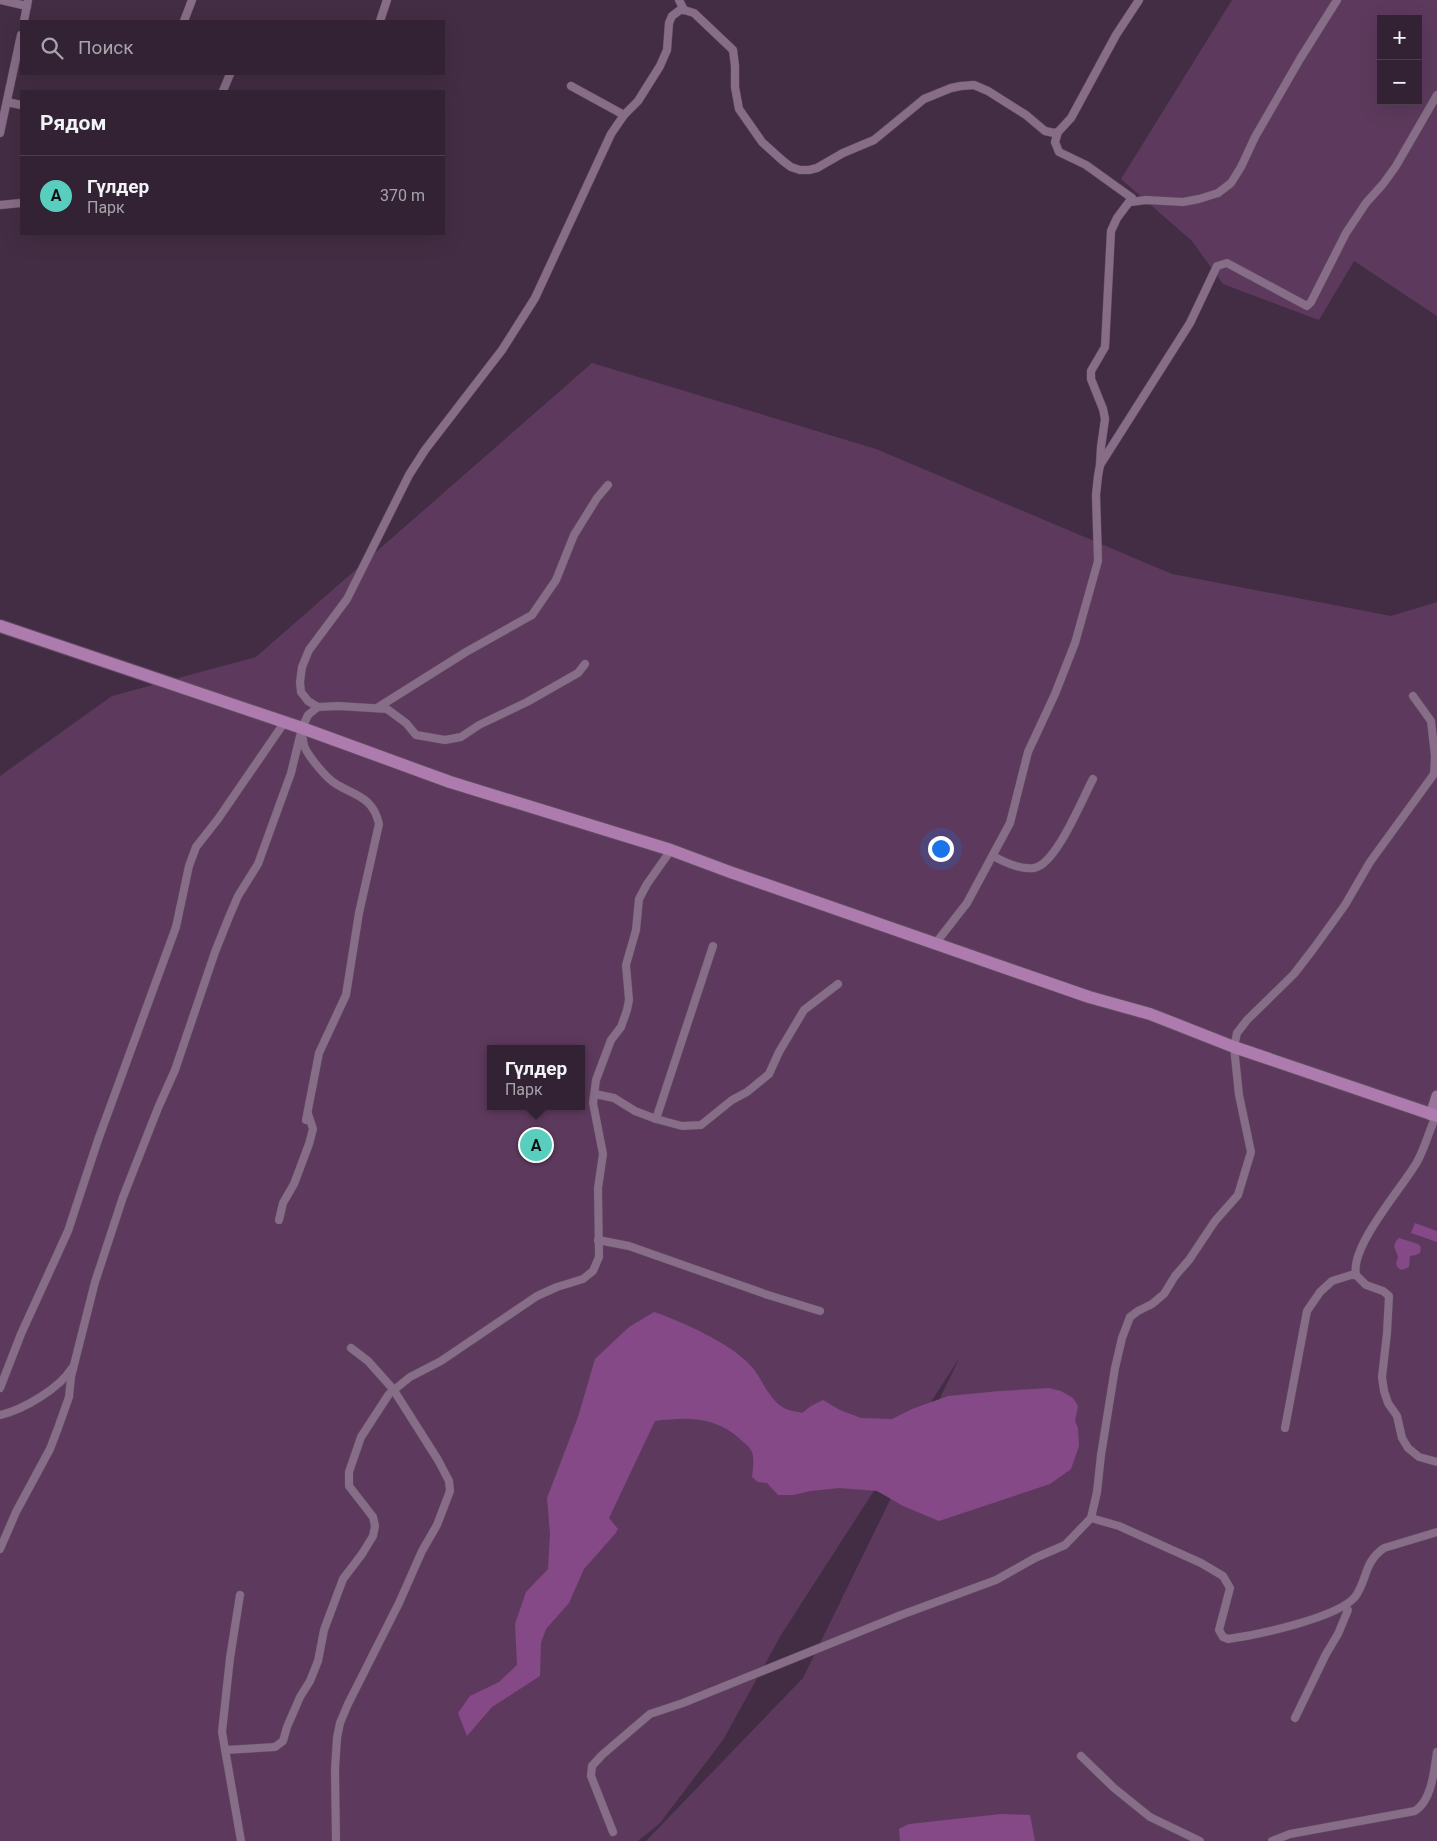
<!DOCTYPE html>
<html lang="ru">
<meta charset="utf-8">
<style>
:root{--surface:#322233;--page:#3d2f3f;--text:#f1f3f6;--muted:#a8a4ac;--line:#4d3f4e;--accent:#59cebf}
body{margin:0;font-family:Roboto,sans-serif;background:var(--page);color:var(--text)}
.controls{position:absolute;right:15px;top:15px;display:grid;overflow:hidden;border-radius:0px;box-shadow:0 5px 20px #0002}
.controls button{width:45px;height:45px;display:grid;place-items:center;padding:0;border:0;border-bottom:1px solid var(--line);background:var(--surface);color:var(--text);font:25px sans-serif}
.you{position:absolute;left:940px;top:848px;width:18px;height:18px;margin:-12px;border:4px solid #fff;border-radius:50%;background:#1a73e8;box-shadow:0 0 0 8px #1a73e833}
.badge{display:grid;place-items:center;width:32px;height:32px;border-radius:50%;background:var(--accent);color:#111;font-size:16px;font-weight:700}
.pin{position:absolute;translate:-50% -50%;border:2px solid #fff;box-shadow:0 1px 5px #0006}
.popup{position:absolute;left:487px;top:1045px;width:98px;height:65px;box-sizing:border-box;display:grid;place-content:center;border-radius:0px;background:var(--surface);filter:drop-shadow(0 1px 4px #0005);font-size:16px;white-space:nowrap;color:var(--muted)}
.popup b{font-size:19px;color:var(--text)}
.popup::after{content:'';position:absolute;left:50%;top:100%;margin-left:-10px;border:10px solid transparent;border-top-color:var(--surface)}
.list{margin:0;padding:0;list-style:none}
h2{display:flex;justify-content:space-between;align-items:center;height:65px;margin:0;padding:0 20px;font-size:21px}
h2 small{font-size:16px;font-weight:400;color:var(--muted)}
.list li{display:grid;grid-template-columns:32px 1fr auto;gap:15px;align-items:center;box-sizing:border-box;height:80px;padding:0 20px;border-top:1px solid var(--line)}
.list b{display:block;font-size:19px;white-space:nowrap}
.list p{margin:0;font-size:16px;white-space:nowrap;color:var(--muted)}
.list em{font-size:16px;font-style:normal;color:var(--muted)}
.icon{flex:none;width:28px;height:28px;fill:none;stroke:currentColor;stroke-width:2;stroke-linecap:round;stroke-linejoin:round}
.map{position:relative;flex:none;width:1437px;height:1841px;overflow:hidden}
.search{position:absolute;background:var(--surface);box-shadow:0 5px 20px #0002;left:20px;top:20px;width:425px;height:55px;display:flex;align-items:center;gap:12px;box-sizing:border-box;padding:0 18px;border-radius:0px;color:var(--muted);font-size:19px}
.panel{position:absolute;background:var(--surface);box-shadow:0 5px 20px #0002;left:20px;top:90px;width:425px;height:145px;border-radius:0px}
.map>svg:first-child{display:block}
.green{fill:#5d3a5d;fill-rule:evenodd}
.water{fill:#844986}
.lines{fill:none;stroke-linecap:round;stroke-linejoin:round}
.street-casing{stroke:#5d4a5e;stroke-width:9}
.secondary-casing{stroke:#5d4a5e;stroke-width:13}
.primary-casing{stroke:#5d4a5e;stroke-width:14}
.street{stroke:#876d87;stroke-width:8}
.secondary{stroke:#9a749a;stroke-width:11}
.primary{stroke:#ad7bad;stroke-width:12}
</style>
<div class="map">
<svg width="1437" height="1841" viewBox="0 0 1437 1841">
<rect width="100%" height="100%" fill="#432d44"/>
<!-- green -->
<g class="green">
<path d="M1232,0H1437V316L1354,261L1319,320L1223,284L1192,241L1121,179ZM1381,19H1418V101H1381Z"/>
<path d="M592,363L876,449L1172,574L1391,616L1437,602V1841H646L803,1678L960,1357L781,1635L723,1740L660,1823L638,1841H0V776L112,696L256,657ZM491,1049H581V1106H491Z"/>
</g>
<!-- water -->
<g class="water">
<polygon points="1415,1223 1437,1231 1437,1242 1411,1233"/>
<polygon points="1399,1238 1418,1244 1421,1247 1420,1253 1416,1255 1410,1256 1409,1267 1402,1270 1398,1268 1396,1264 1398,1257 1394,1246 1396,1241"/>
<path d="M654,1312C681,1321 732,1344 751,1366C763,1379 767,1398 784,1408C789,1411 796,1411 802,1413L811,1406L823,1400L840,1410L861,1418L892,1419L912,1409L948,1396L1000,1391L1049,1388L1061,1391L1073,1398L1078,1406L1075,1421L1078,1428L1079,1446L1071,1469L1050,1484L939,1521L903,1506L877,1491L839,1488L811,1491L793,1495H778L767,1483L758,1482L752,1477C753,1469 755,1457 751,1450C749,1446 743,1442 740,1439C715,1416 686,1417 655,1421L609,1518L618,1529L615,1534L584,1569L569,1603L546,1629L541,1643L540,1676L492,1707L467,1736L458,1713L470,1696L499,1682L517,1665L515,1624L526,1592L548,1569L550,1534L547,1498L578,1417L595,1359L629,1327Z"/>
<polygon points="1001,1814 1030,1815 1035,1841 900,1841 899,1829 909,1824"/>
</g>
<g class="lines">
<!-- street casing -->
<g class="street-casing">
<g id="street">
<polyline points="0,0 27,6"/>
<polyline points="679,0 684,10"/>
<polyline points="24,21 28,0"/>
<polyline points="184,21 192,0"/>
<polyline points="380,21 387,0"/>
<polyline points="571,86 624,115"/>
<polyline points="223,91 230,74"/>
<polyline points="7,102 21,105"/>
<polyline points="1058,132 1055,142 1059,152 1086,165 1132,198 1117,218 1111,231 1105,347 1091,371 1091,379 1103,409 1105,419 1101,447 1100,465"/>
<polyline points="0,133 21,35"/>
<polyline points="1130,202 1146,200 1183,202 1199,199 1218,193 1231,183 1241,167 1255,137 1300,59 1337,0"/>
<polyline points="0,205 21,203"/>
<polyline points="585,664 578,673 527,702 479,725 461,737 445,740 416,735 406,723 387,709 338,706 318,707 308,701 301,692 300,682 302,667 309,650 347,599 409,475 425,450 502,350 535,298 611,134 624,115 638,101 660,66 667,50 669,23 672,16 680,10 684,10 694,13 733,50 735,66 735,87 739,109 762,142 783,161 791,167 800,170 809,170 817,168 843,153 874,140 924,99 951,88 961,86 974,85 988,91 1026,115 1045,131 1054,133 1058,132 1071,118 1116,35 1139,0"/>
<polyline points="377,708 466,652 532,615 556,580 574,535 597,498 608,485"/>
<path d="M302,733C303,738 303,744 305,748C310,758 326,778 336,784C356,796 373,797 379,824L359,913L346,995L319,1053L306,1120"/>
<path d="M993,856C1004,862 1021,870 1034,868C1056,865 1082,799 1093,779"/>
<polyline points="935,944 967,903 1010,823 1028,752 1055,694 1075,643 1098,561 1096,495 1098,476 1100,465 1190,323 1217,266 1227,263 1307,306 1311,302 1346,233 1366,203 1383,184 1396,166 1437,95"/>
<polyline points="595,1094 614,1098 635,1111 656,1119 682,1126 701,1125 732,1100 747,1092 769,1074 779,1052 804,1010 838,984"/>
<polyline points="656,1119 713,946"/>
<polyline points="279,1220 283,1203 294,1184 309,1144 313,1129 308,1114"/>
<polyline points="598,1240 629,1246 768,1295 820,1311"/>
<polyline points="1356,1275 1366,1285 1383,1291 1389,1296 1387,1333 1382,1377 1384,1391 1388,1403 1397,1416 1402,1438 1408,1448 1419,1457 1437,1462"/>
<polyline points="0,1388 21,1334 68,1231 98,1140 176,927 189,866 196,847 218,819 284,723"/>
<path d="M0,1415C23,1410 60,1388 72,1368"/>
<path d="M1285,1428L1307,1311L1320,1292L1332,1281L1351,1275H1356C1350,1246 1402,1188 1417,1162C1425,1148 1429,1131 1436,1116"/>
<path d="M1091,1518L1119,1526L1201,1563L1223,1576L1230,1588L1219,1630L1223,1637L1228,1639C1257,1635 1337,1618 1355,1597C1368,1579 1363,1563 1384,1548L1437,1532"/>
<polyline points="0,1549 16,1512 50,1449 58,1428 69,1397 71,1377 76,1357 95,1282 123,1197 158,1108 175,1070 215,952 229,917 238,896 258,864 291,773 302,728 308,715 318,707"/>
<polyline points="240,1595 230,1658 222,1732 241,1841"/>
<polyline points="1295,1718 1326,1654 1338,1634 1348,1610 1344,1606"/>
<polyline points="225,1750 275,1747 283,1741 287,1727 300,1697 310,1681 318,1661 324,1630 343,1579 362,1554 373,1536 375,1526 373,1517 349,1486 349,1472 361,1437 389,1394 410,1377 441,1361 537,1296 557,1287 583,1279 593,1271 599,1257 598,1188 603,1154 593,1103 596,1080 611,1040 621,1027 627,1010 629,1000 626,965 636,930 639,899 647,884 671,850"/>
<polyline points="1081,1756 1114,1788 1150,1817 1200,1841"/>
<polyline points="613,1832 591,1776 592,1766 602,1755 650,1714 683,1703 901,1615 996,1580 1035,1558 1065,1545 1091,1518 1097,1492 1101,1455 1115,1368 1122,1338 1130,1317 1138,1311 1152,1304 1164,1294 1175,1276 1189,1260 1215,1221 1238,1195 1251,1152 1239,1095 1234,1047 1237,1033 1247,1020 1294,974 1314,948 1345,905 1370,862 1434,774 1435,756 1431,721 1413,696"/>
<polyline points="336,1841 335,1769 337,1738 340,1723 348,1704 399,1603 422,1551 437,1525 450,1491 449,1481 438,1460 393,1389 368,1361 351,1348"/>
<path d="M1272,1841L1290,1834L1415,1811C1432,1800 1434,1771 1437,1752"/>
</g>
</g>
<!-- secondary casing -->
<g class="secondary-casing">
<polyline id="secondary" points="1431,1115 1437,1096"/>
</g>
<!-- primary casing -->
<g class="primary-casing">
<polyline id="primary" points="0,626 302,728 450,782 671,850 730,872 1089,997 1150,1014 1234,1047 1437,1116"/>
</g>
<!-- street -->
<use href="#street" class="street"/>
<!-- secondary -->
<use href="#secondary" class="secondary"/>
<!-- primary -->
<use href="#primary" class="primary"/>
</g>
</svg>
<div class="controls">
<button>+</button>
<button>−</button>
</div>
<div class="you"></div>
<div class="pin badge" style="left:536px;top:1145px">A</div>
<div class="popup"><b>Гүлдер</b>Парк</div>
<div class="search"><svg class="icon" aria-label="search" viewBox="0 0 24 24"><circle cx="10" cy="10" r="6"/><path d="M15 15l6 6"/></svg>Поиск</div>
<section class="panel">
<h2>Рядом<small></small></h2>
<ul class="list">
<li><span class="badge">A</span><div><b>Гүлдер</b><p>Парк</p></div><em>370 m</em></li>
</ul>
</section>
</div>
